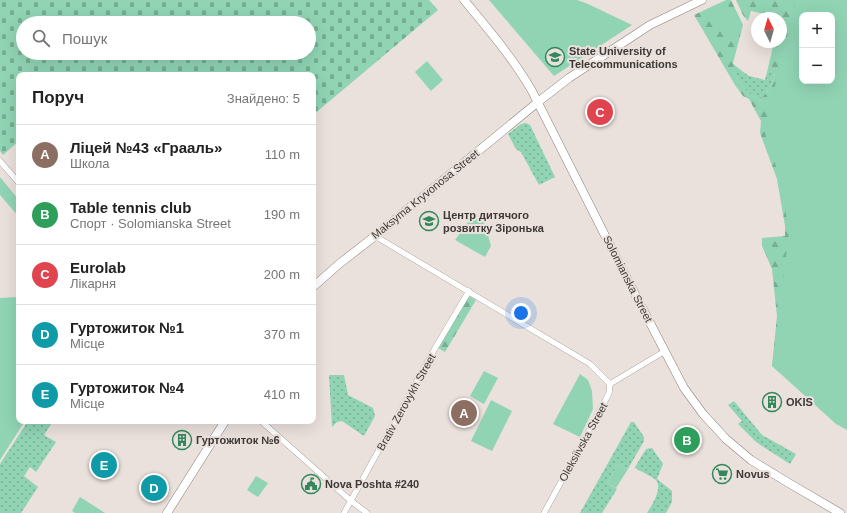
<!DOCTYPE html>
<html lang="uk">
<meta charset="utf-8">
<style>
:root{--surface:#fff;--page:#f6f6f6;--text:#222;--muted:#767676;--line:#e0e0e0;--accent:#32885c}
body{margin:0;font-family:Arial,sans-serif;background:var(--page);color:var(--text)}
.controls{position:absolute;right:12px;top:12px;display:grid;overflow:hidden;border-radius:8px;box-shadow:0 4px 16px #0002}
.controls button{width:36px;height:36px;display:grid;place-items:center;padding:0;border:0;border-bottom:1px solid var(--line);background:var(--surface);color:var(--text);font:20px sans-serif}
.compass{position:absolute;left:751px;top:12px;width:36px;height:36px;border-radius:50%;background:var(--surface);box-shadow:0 4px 16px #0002;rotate:355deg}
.you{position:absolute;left:521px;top:313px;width:14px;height:14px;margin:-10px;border:3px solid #fff;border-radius:50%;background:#1a73e8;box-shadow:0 0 0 6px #1a73e833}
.badge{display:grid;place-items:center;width:26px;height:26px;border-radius:50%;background:var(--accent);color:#fff;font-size:13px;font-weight:700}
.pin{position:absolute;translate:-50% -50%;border:2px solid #fff;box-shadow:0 1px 4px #0006}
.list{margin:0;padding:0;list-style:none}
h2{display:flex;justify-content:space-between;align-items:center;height:52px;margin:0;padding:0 16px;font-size:17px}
h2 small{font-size:13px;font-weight:400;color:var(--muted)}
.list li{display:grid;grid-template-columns:26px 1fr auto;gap:12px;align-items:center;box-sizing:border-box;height:60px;padding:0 16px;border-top:1px solid var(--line)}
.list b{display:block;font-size:15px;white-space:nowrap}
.list p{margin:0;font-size:13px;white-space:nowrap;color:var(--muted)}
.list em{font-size:13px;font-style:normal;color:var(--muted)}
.icon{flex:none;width:22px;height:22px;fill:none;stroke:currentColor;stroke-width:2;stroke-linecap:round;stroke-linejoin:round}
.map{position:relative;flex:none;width:847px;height:513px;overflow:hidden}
.search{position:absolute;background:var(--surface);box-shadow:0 4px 16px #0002;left:16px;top:16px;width:300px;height:44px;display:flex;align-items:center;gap:10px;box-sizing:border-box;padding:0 14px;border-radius:22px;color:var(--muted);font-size:15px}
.panel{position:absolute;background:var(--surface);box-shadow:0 4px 16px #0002;left:16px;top:72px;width:300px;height:352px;border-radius:8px}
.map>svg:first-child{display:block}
.grass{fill:url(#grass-dots)}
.forest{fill:url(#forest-firs);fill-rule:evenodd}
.cemetery{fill:url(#cemetery-stones);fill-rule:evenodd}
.park{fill:#90d4b4;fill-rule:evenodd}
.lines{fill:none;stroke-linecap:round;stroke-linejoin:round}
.street-casing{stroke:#89807d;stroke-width:6}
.secondary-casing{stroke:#89807d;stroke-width:9}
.street{stroke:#fff;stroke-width:5.5}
.secondary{stroke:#fff;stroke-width:8}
.labels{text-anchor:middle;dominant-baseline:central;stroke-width:4;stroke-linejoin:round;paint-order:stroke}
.poi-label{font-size:11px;font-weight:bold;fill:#3d3937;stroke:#eae0dc;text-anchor:start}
.street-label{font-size:11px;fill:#3d3937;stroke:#eae0dc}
</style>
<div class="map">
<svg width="847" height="513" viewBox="0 0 847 513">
<defs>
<pattern id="grass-dots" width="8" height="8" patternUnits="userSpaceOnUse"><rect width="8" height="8" fill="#90d4b4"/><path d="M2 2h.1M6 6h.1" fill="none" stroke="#77ad93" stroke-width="1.8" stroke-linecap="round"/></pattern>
<pattern id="forest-firs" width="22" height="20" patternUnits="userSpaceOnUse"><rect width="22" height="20" fill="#90d4b4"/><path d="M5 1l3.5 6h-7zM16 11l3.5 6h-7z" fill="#77ad93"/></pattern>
<pattern id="cemetery-stones" width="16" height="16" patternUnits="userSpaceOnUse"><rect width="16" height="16" fill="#90d4b4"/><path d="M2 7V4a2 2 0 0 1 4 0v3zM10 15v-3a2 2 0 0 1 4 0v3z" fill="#77ad93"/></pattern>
</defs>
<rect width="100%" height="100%" fill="#eae0dc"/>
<!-- grass -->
<g class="grass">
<polygon points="732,63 742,71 749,76 765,80 768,68 775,73 770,89 763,96 761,101 748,93 737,78"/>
<polygon points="526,123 530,125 555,177 539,185 521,152 516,149 508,134 521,124"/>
<polygon points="329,375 344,375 348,395 373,408 375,416 364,436 342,421 337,422 332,427"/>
<polygon points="734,401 762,435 796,454 790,464 756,442 738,424 742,421 728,405"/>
<polygon points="28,421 53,421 44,435 56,442 36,472 30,467 24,476 38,487 21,513 0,513 0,464"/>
<polygon points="631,422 634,422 644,437 644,441 628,469 618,464 607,483 617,489 602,513 580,513"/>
<path d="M652,448L663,464L657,479L672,491V502L666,513H647C652,505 663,488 656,480C653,477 640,471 635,468V467L646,449Z"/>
</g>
<!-- forest -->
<g class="forest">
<path d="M726,0H731L743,25L733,63L737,78L748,93L761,101L763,96L770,89L775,74L768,68L774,42H781V18L751,11L748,21L743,15L736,0H847V430L772,366L777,316L772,269L762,246V238L785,236V226L777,179L760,133L761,121L749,99L743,96L735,85L694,15ZM802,15H832V81H802Z"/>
<polygon points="469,296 476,300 445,352 438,348"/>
</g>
<!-- cemetery -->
<path class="cemetery" d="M0,0H429L438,10L313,115V75H19V141L3,155L0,151ZM23,23H309V53H23Z"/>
<!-- park -->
<g class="park">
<polygon points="489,0 577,0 588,4 632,25 554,76"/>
<path d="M796,0H847V430L836,424L772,366L789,233L781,182L764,130ZM802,15H832V81H802Z"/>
<polygon points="728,5 738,26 724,33 714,12"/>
<polygon points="427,61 443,80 431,91 415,72"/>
<polygon points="0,177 19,200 19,217 0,195"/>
<polygon points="473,215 485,224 491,246 485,257 455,240"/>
<polygon points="16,297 19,298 19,421 25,421 0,460 0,298"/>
<polygon points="484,371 498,378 484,404 470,396"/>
<polygon points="580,374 588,380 592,391 593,409 580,437 553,424"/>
<polygon points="491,400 512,411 492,451 471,441"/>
<polygon points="618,464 628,469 616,488 607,483"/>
<polygon points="256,476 268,483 258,497 247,490"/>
<polygon points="80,497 105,513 75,513 72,511"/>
</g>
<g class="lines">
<!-- street casing -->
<g class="street-casing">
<g id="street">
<polyline points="0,161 19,183"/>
<polyline points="375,236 590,364 610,384"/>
<polyline points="610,384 665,351"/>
<polyline points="261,421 351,501 367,513"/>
<polyline points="344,513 434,350 469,291"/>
<polyline points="544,513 604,403 609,393 610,384"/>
</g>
</g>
<!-- secondary casing -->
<g class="secondary-casing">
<g id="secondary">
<path d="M464,0C488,29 513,58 532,91L623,271L684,388L703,414L726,439L751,460L787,482L840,513"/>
<polyline points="313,287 339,264 375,236 538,102 569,78 650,25 702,0"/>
<polyline points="167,513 225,421"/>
</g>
</g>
<!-- street -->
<use href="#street" class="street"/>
<!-- secondary -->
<use href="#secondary" class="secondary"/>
</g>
<!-- icons -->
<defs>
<g id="university-ring" transform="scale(1)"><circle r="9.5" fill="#eae0dc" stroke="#32885c" stroke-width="1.5"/><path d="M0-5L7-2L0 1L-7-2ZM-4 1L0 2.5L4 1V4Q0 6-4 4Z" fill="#32885c"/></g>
<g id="school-ring" transform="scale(1)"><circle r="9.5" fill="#eae0dc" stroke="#32885c" stroke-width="1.5"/><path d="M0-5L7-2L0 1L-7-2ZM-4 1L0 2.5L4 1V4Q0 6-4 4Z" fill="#32885c"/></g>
<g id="building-ring" transform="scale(1)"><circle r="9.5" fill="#eae0dc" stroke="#32885c" stroke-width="1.5"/><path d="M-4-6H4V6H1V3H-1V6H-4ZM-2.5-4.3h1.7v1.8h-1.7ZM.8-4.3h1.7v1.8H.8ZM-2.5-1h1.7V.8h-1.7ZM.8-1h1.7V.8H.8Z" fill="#32885c"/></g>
<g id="supermarket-ring" transform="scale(1)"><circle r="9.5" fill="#eae0dc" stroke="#32885c" stroke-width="1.5"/><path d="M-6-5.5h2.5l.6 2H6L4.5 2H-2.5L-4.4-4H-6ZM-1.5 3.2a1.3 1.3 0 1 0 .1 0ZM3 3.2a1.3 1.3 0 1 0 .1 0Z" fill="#32885c"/></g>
<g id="civic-ring" transform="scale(1)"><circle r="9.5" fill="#eae0dc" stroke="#32885c" stroke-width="1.5"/><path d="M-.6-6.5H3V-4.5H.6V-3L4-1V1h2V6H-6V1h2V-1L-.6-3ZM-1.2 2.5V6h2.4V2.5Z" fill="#32885c"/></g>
</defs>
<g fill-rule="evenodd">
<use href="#university-ring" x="555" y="57"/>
<use href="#school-ring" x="429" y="221"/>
<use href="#building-ring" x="772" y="402"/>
<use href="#building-ring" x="182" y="440"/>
<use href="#supermarket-ring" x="722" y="474"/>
<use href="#civic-ring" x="311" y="484"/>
</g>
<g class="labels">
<!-- poi labels -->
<g class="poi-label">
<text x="569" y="51">State University of<tspan x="569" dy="13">Telecommunications</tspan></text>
<text x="443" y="215">Центр дитячого<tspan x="443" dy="13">розвитку Зіронька</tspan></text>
<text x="786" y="402">OKIS</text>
<text x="196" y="440">Гуртожиток №6</text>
<text x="736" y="474">Novus</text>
<text x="325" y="484">Nova Poshta #240</text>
</g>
<!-- street labels -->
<g class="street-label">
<text transform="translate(425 194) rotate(-39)">Maksyma Kryvonosa Street</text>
<text transform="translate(628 279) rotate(63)">Solomianska Street</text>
<text transform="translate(406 402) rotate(-61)">Brativ Zerovykh Street</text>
<text transform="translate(583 442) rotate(-61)">Oleksiivska Street</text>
</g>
</g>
</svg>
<div class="controls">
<button>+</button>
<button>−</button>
</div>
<svg class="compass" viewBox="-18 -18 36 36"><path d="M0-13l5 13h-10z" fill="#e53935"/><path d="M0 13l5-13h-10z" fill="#767676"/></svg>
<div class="you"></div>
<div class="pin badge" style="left:464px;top:413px;background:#8d6e63">A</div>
<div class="pin badge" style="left:687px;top:440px;background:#2e9e5b">B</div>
<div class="pin badge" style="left:600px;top:112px;background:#e0444e">C</div>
<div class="pin badge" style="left:154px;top:488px;background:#0f9aa8">D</div>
<div class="pin badge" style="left:104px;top:465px;background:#0f9aa8">E</div>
<div class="search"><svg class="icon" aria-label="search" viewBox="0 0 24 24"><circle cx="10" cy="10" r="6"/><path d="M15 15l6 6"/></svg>Пошук</div>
<section class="panel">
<h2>Поруч<small>Знайдено: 5</small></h2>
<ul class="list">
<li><span class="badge" style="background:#8d6e63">A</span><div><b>Ліцей №43 «Грааль»</b><p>Школа</p></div><em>110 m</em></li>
<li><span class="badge" style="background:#2e9e5b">B</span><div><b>Table tennis club</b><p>Спорт · Solomianska Street</p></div><em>190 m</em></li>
<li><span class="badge" style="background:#e0444e">C</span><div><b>Eurolab</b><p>Лікарня</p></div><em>200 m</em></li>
<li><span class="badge" style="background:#0f9aa8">D</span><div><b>Гуртожиток №1</b><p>Місце</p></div><em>370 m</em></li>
<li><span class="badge" style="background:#0f9aa8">E</span><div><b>Гуртожиток №4</b><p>Місце</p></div><em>410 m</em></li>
</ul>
</section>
</div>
